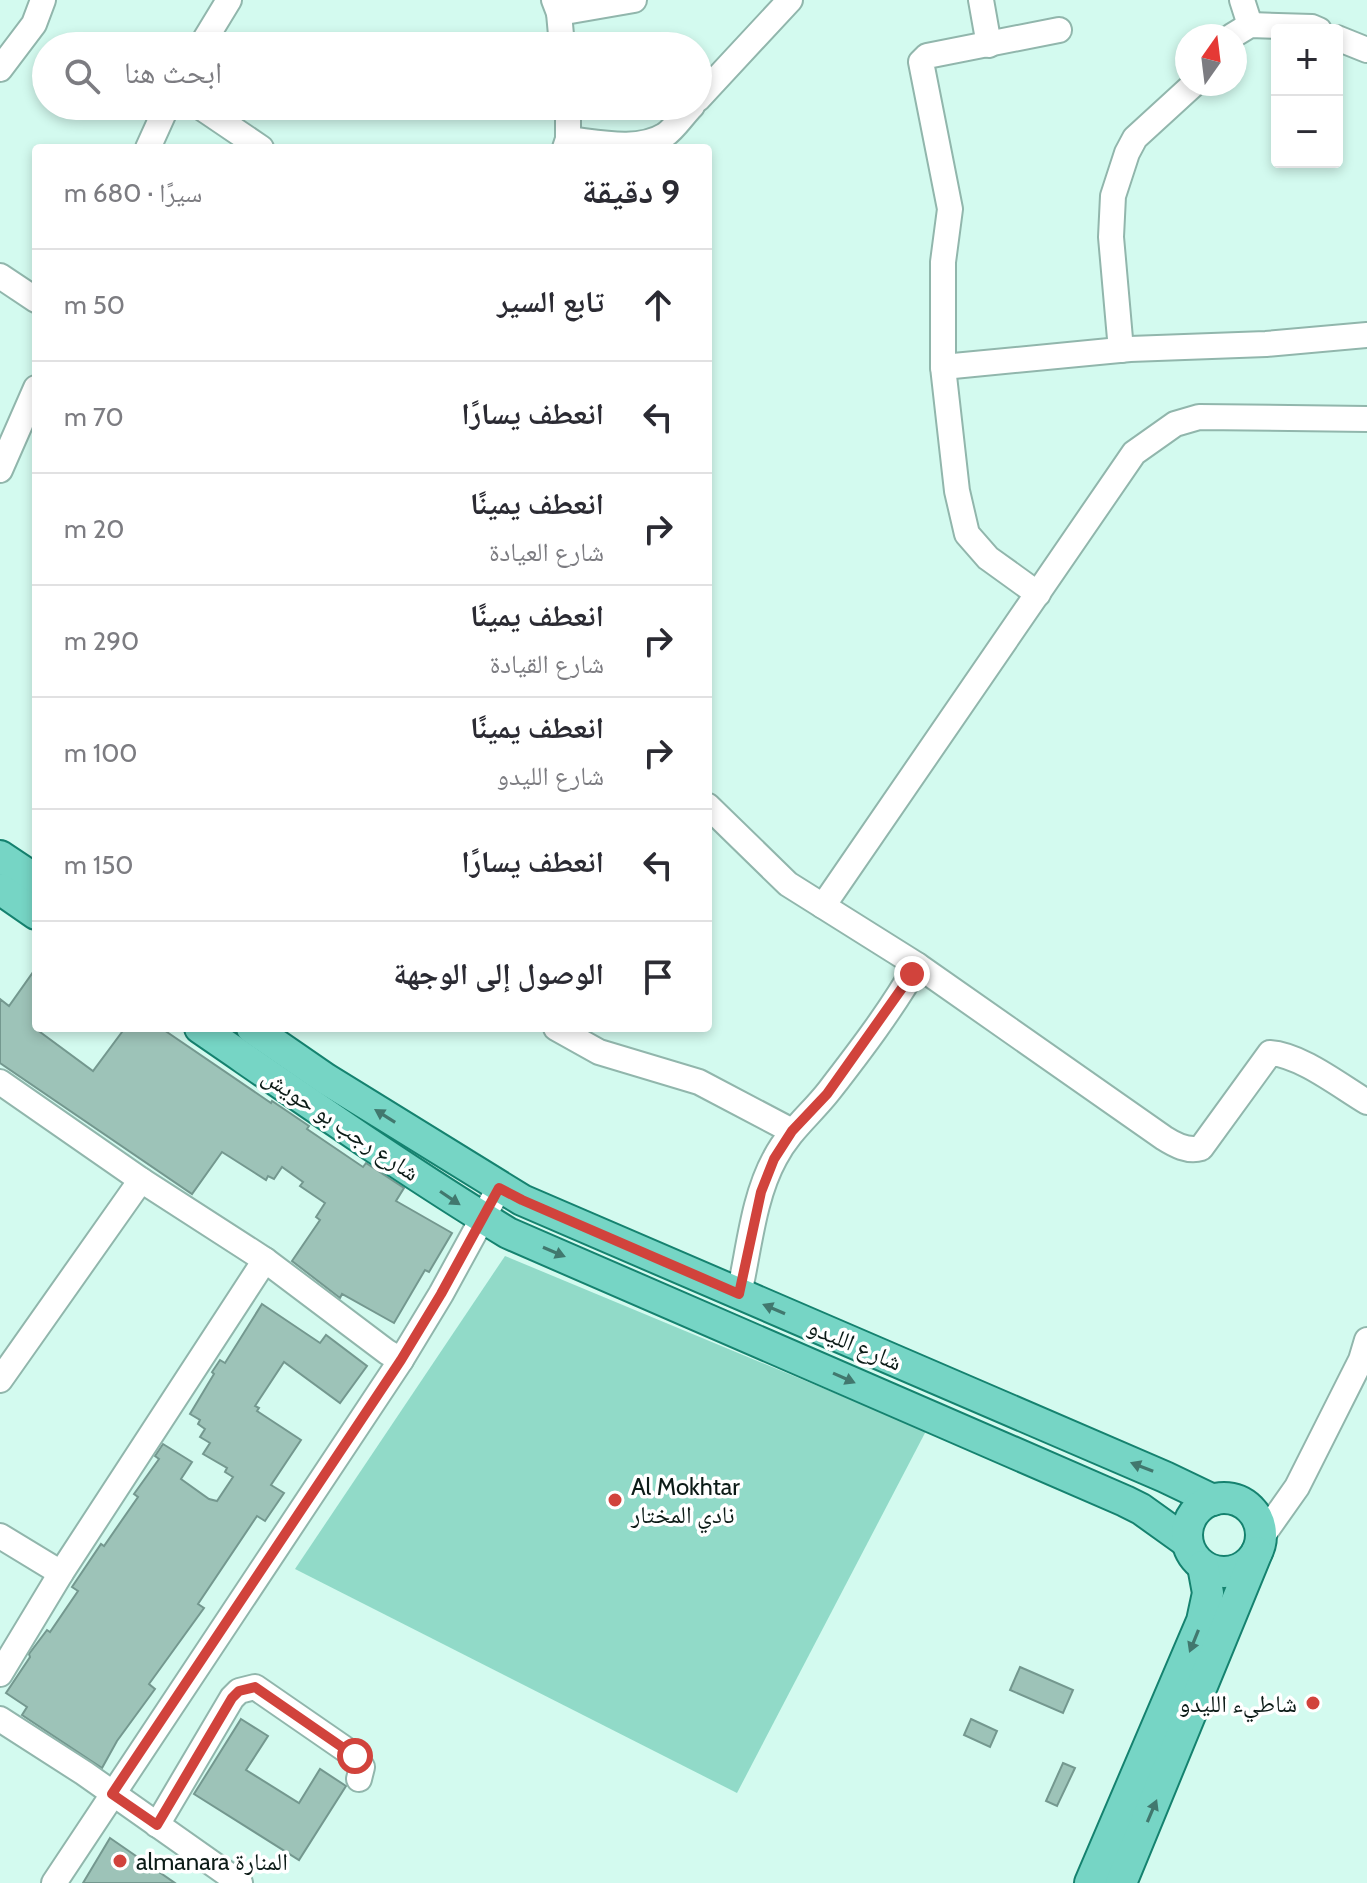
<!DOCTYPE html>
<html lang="ar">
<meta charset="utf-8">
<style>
:root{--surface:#fff;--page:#f2f2f3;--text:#2b2b33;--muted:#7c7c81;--line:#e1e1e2}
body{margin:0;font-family:Cabin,"Noto Naskh Arabic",sans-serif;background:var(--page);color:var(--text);direction:rtl}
.controls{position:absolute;right:24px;top:24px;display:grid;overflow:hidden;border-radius:8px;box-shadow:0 4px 12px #0003}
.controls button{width:72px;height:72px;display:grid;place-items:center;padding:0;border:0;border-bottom:2px solid var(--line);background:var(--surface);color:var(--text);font:40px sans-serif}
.compass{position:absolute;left:1175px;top:24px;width:72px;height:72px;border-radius:50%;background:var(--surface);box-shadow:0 4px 12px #0003;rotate:14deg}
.stop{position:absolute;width:24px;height:24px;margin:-18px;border:6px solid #d1433c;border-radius:50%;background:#fff}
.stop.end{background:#d1433c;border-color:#fff;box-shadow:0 2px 8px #0008}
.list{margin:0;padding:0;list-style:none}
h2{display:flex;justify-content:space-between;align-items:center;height:104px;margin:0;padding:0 32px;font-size:34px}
h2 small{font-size:26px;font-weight:400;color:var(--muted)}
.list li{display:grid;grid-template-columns:52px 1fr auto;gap:24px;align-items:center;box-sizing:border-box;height:112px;padding:0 32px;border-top:2px solid var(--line)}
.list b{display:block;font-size:30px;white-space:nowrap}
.list p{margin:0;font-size:26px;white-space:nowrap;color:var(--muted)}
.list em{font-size:26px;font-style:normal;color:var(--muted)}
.icon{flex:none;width:44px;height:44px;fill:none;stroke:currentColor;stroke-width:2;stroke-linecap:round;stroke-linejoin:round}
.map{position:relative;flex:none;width:1367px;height:1883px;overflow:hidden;direction:ltr}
.search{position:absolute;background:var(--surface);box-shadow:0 4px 12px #0003;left:32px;top:32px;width:680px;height:88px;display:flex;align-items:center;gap:20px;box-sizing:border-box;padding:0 28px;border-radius:44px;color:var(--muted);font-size:30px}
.panel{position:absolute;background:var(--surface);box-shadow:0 4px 12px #0003;left:32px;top:144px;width:680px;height:888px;border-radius:8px;direction:rtl}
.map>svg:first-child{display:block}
.green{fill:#91dac8}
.building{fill:#9dc3b8;stroke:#74988f;stroke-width:2}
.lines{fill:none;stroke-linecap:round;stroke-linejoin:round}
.minor-casing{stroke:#91b6ac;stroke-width:28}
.major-casing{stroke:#15826f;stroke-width:34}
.minor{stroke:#fff;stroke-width:24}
.major{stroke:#76d5c5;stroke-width:30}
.oneway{fill:#41786e}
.route{stroke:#d1433c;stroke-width:10}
.poi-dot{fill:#d1433c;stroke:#fff;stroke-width:3}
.labels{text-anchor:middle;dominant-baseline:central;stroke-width:7;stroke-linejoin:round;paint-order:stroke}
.street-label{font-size:24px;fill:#0c1b17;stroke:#fff}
.poi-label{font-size:24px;fill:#0c1b17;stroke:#fff;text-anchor:start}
</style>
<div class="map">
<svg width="1367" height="1883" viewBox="0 0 1367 1883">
<rect width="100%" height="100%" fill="#d3faef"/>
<!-- green -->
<polygon class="green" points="505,1256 926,1431 737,1793 295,1569"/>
<!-- building -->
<g class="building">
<polygon points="36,968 36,1029 93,1071 125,1028 161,1028 271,1103 272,1101 309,1126 307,1129 363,1167 366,1163 404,1188 396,1201 452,1233 429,1272 425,1270 394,1323 342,1294 340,1298 292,1261 320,1220 316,1217 325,1203 300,1186 303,1182 282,1167 274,1179 268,1176 266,1180 222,1152 192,1194 0,1063 0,999 9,1006"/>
<polygon points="262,1304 320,1343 326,1335 367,1366 340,1403 284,1362 255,1406 259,1408 257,1411 301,1440 271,1485 284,1493 265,1521 257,1516 198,1604 204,1608 149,1684 155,1689 117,1741 102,1768 22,1715 27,1707 6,1693 30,1657 29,1654 47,1630 50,1632 78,1591 72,1587 101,1544 104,1546 138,1497 134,1494 159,1459 155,1456 163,1444 192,1462 181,1479 209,1499 217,1501 233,1477 225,1472 227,1468 203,1454 210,1443 200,1437 205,1429 198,1424 200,1420 190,1414 214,1374 212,1372 220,1360 225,1363"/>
<polygon points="1020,1667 1073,1690 1063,1713 1010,1690"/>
<polygon points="241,1719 268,1736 246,1770 299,1803 320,1769 346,1786 299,1860 194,1794"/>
<polygon points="971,1719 997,1731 990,1747 964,1735"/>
<polygon points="1063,1763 1075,1768 1057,1806 1046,1801"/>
<polygon points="110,1838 175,1883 83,1883"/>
</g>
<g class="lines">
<!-- minor casing -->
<g class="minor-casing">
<g id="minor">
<polyline points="554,0 559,13 562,46"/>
<polyline points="981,0 989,45"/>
<polyline points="1242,0 1250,25"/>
<polyline points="559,13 634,0"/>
<polyline points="1232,36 1250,25 1312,27 1319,30"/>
<polyline points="1337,38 1367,50"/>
<polyline points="201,46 229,0"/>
<polyline points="0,69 34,24 43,0"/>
<polyline points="698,99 790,0"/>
<polyline points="199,106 261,148"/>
<polyline points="568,106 568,139"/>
<polyline points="148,148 167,106"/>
<path d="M565,148L568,139C597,142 638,152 665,135C675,128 683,115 692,106"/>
<polyline points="0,276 36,300"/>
<polyline points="1121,350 1111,237 1113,196 1127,153 1135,138 1194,84"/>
<polyline points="943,367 1130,349 1266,344 1367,335"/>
<polyline points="0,470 36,388"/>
<polyline points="1038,594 988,558 967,534 957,491 943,367 943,262 950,209 921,62 927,56 1059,30"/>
<path d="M708,806L788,884L917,965C892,1009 860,1051 829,1091C811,1114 789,1131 775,1158C753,1198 749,1250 739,1294"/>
<polyline points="823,906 1134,453 1175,424 1199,417 1367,419"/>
<path d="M917,965L1164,1138C1175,1145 1188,1152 1201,1148L1270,1053C1301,1055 1340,1086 1367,1102"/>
<polyline points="556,1028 599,1052 699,1082 792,1131"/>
<polyline points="0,1082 141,1180 265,1260 387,1352 401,1360"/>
<polyline points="0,1380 141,1180"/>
<polyline points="0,1536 61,1573"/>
<polyline points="1261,1538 1297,1487 1361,1360 1367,1340"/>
<polyline points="0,1674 61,1573 265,1260"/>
<polyline points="0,1719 84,1773 240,1883"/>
<polyline points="157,1825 232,1698 239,1691 255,1687 355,1756 362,1767 359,1779"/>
<polyline points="54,1883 401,1360 441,1294 499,1188"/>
</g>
</g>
<!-- major casing -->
<g class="major-casing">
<g id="major">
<polyline points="0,856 36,880"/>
<polyline points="0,889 36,914"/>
<path d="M200,1028C302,1098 403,1169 508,1233L1125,1501L1141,1509L1187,1542"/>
<polyline points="252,1028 326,1079 522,1200 1165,1477 1213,1500"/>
<circle cx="1224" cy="1535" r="37"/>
<polyline points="1090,1883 1202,1621 1208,1593 1203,1566"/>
<polyline points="1121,1883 1257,1552"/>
</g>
</g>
<!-- minor -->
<use href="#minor" class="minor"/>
<!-- major -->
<use href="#major" class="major"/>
</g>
<!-- one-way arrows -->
<defs><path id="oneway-solid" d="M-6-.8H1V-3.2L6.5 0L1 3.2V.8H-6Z" transform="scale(2)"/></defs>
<g class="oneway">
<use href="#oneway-solid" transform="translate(385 1116) rotate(-148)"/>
<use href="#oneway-solid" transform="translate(450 1198) rotate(34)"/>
<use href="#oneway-solid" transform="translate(554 1252) rotate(23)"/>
<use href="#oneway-solid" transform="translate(774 1309) rotate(-157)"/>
<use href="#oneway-solid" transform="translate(844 1378) rotate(24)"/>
<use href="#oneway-solid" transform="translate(1142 1467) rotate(-159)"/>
<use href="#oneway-solid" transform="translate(1194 1641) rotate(112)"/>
<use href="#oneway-solid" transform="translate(1152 1811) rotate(-67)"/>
</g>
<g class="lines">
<!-- route -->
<polyline class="route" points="355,1756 255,1687 239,1691 232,1698 157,1825 112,1794 401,1360 441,1294 499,1188 522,1200 739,1294 761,1192 774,1159 792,1131 827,1094 912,974"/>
</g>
<!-- markers -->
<g class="poi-dot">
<circle cx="615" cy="1500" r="8"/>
<circle cx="1313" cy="1703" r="8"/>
<circle cx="120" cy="1861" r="8"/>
</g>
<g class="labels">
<!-- street labels -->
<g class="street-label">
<text transform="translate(341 1124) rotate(34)">شارع رجب بو حويش</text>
<text transform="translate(855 1344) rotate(23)">شارع الليدو</text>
</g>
<!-- poi labels -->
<g class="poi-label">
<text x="631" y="1486">Al Mokhtar<tspan x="631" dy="28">نادي المختار</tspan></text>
<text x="1297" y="1703" text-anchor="end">شاطيء الليدو</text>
<text x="136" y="1861">almanara المنارة</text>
</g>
</g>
</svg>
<div class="controls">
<button>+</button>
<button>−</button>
</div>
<svg class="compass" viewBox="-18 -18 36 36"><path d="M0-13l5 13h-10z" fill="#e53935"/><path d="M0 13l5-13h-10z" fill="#7c7c81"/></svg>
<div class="stop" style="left:355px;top:1756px"></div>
<div class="stop end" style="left:912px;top:974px"></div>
<div class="search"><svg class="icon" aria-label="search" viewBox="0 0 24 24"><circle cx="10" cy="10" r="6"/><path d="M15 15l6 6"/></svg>ابحث هنا</div>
<section class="panel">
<h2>9 دقيقة<small>سيرًا · 680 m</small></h2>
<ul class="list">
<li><svg class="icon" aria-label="ahead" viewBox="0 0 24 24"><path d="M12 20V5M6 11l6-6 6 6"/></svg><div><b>تابع السير</b></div><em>50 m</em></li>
<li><svg class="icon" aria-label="left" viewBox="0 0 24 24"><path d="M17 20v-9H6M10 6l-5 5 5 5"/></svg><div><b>انعطف يسارًا</b></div><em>70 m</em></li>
<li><svg class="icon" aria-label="right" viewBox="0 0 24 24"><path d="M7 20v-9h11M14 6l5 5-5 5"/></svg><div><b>انعطف يمينًا</b><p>شارع العيادة</p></div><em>20 m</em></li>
<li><svg class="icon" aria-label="right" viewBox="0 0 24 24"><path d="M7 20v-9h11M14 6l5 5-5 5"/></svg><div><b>انعطف يمينًا</b><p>شارع القيادة</p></div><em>290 m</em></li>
<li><svg class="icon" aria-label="right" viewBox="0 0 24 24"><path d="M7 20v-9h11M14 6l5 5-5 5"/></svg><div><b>انعطف يمينًا</b><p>شارع الليدو</p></div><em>100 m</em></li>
<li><svg class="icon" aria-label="left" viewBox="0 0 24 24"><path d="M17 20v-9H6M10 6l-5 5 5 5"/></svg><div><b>انعطف يسارًا</b></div><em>150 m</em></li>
<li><svg class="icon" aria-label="arrive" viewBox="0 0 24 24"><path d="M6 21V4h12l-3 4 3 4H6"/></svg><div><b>الوصول إلى الوجهة</b></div></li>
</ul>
</section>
</div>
